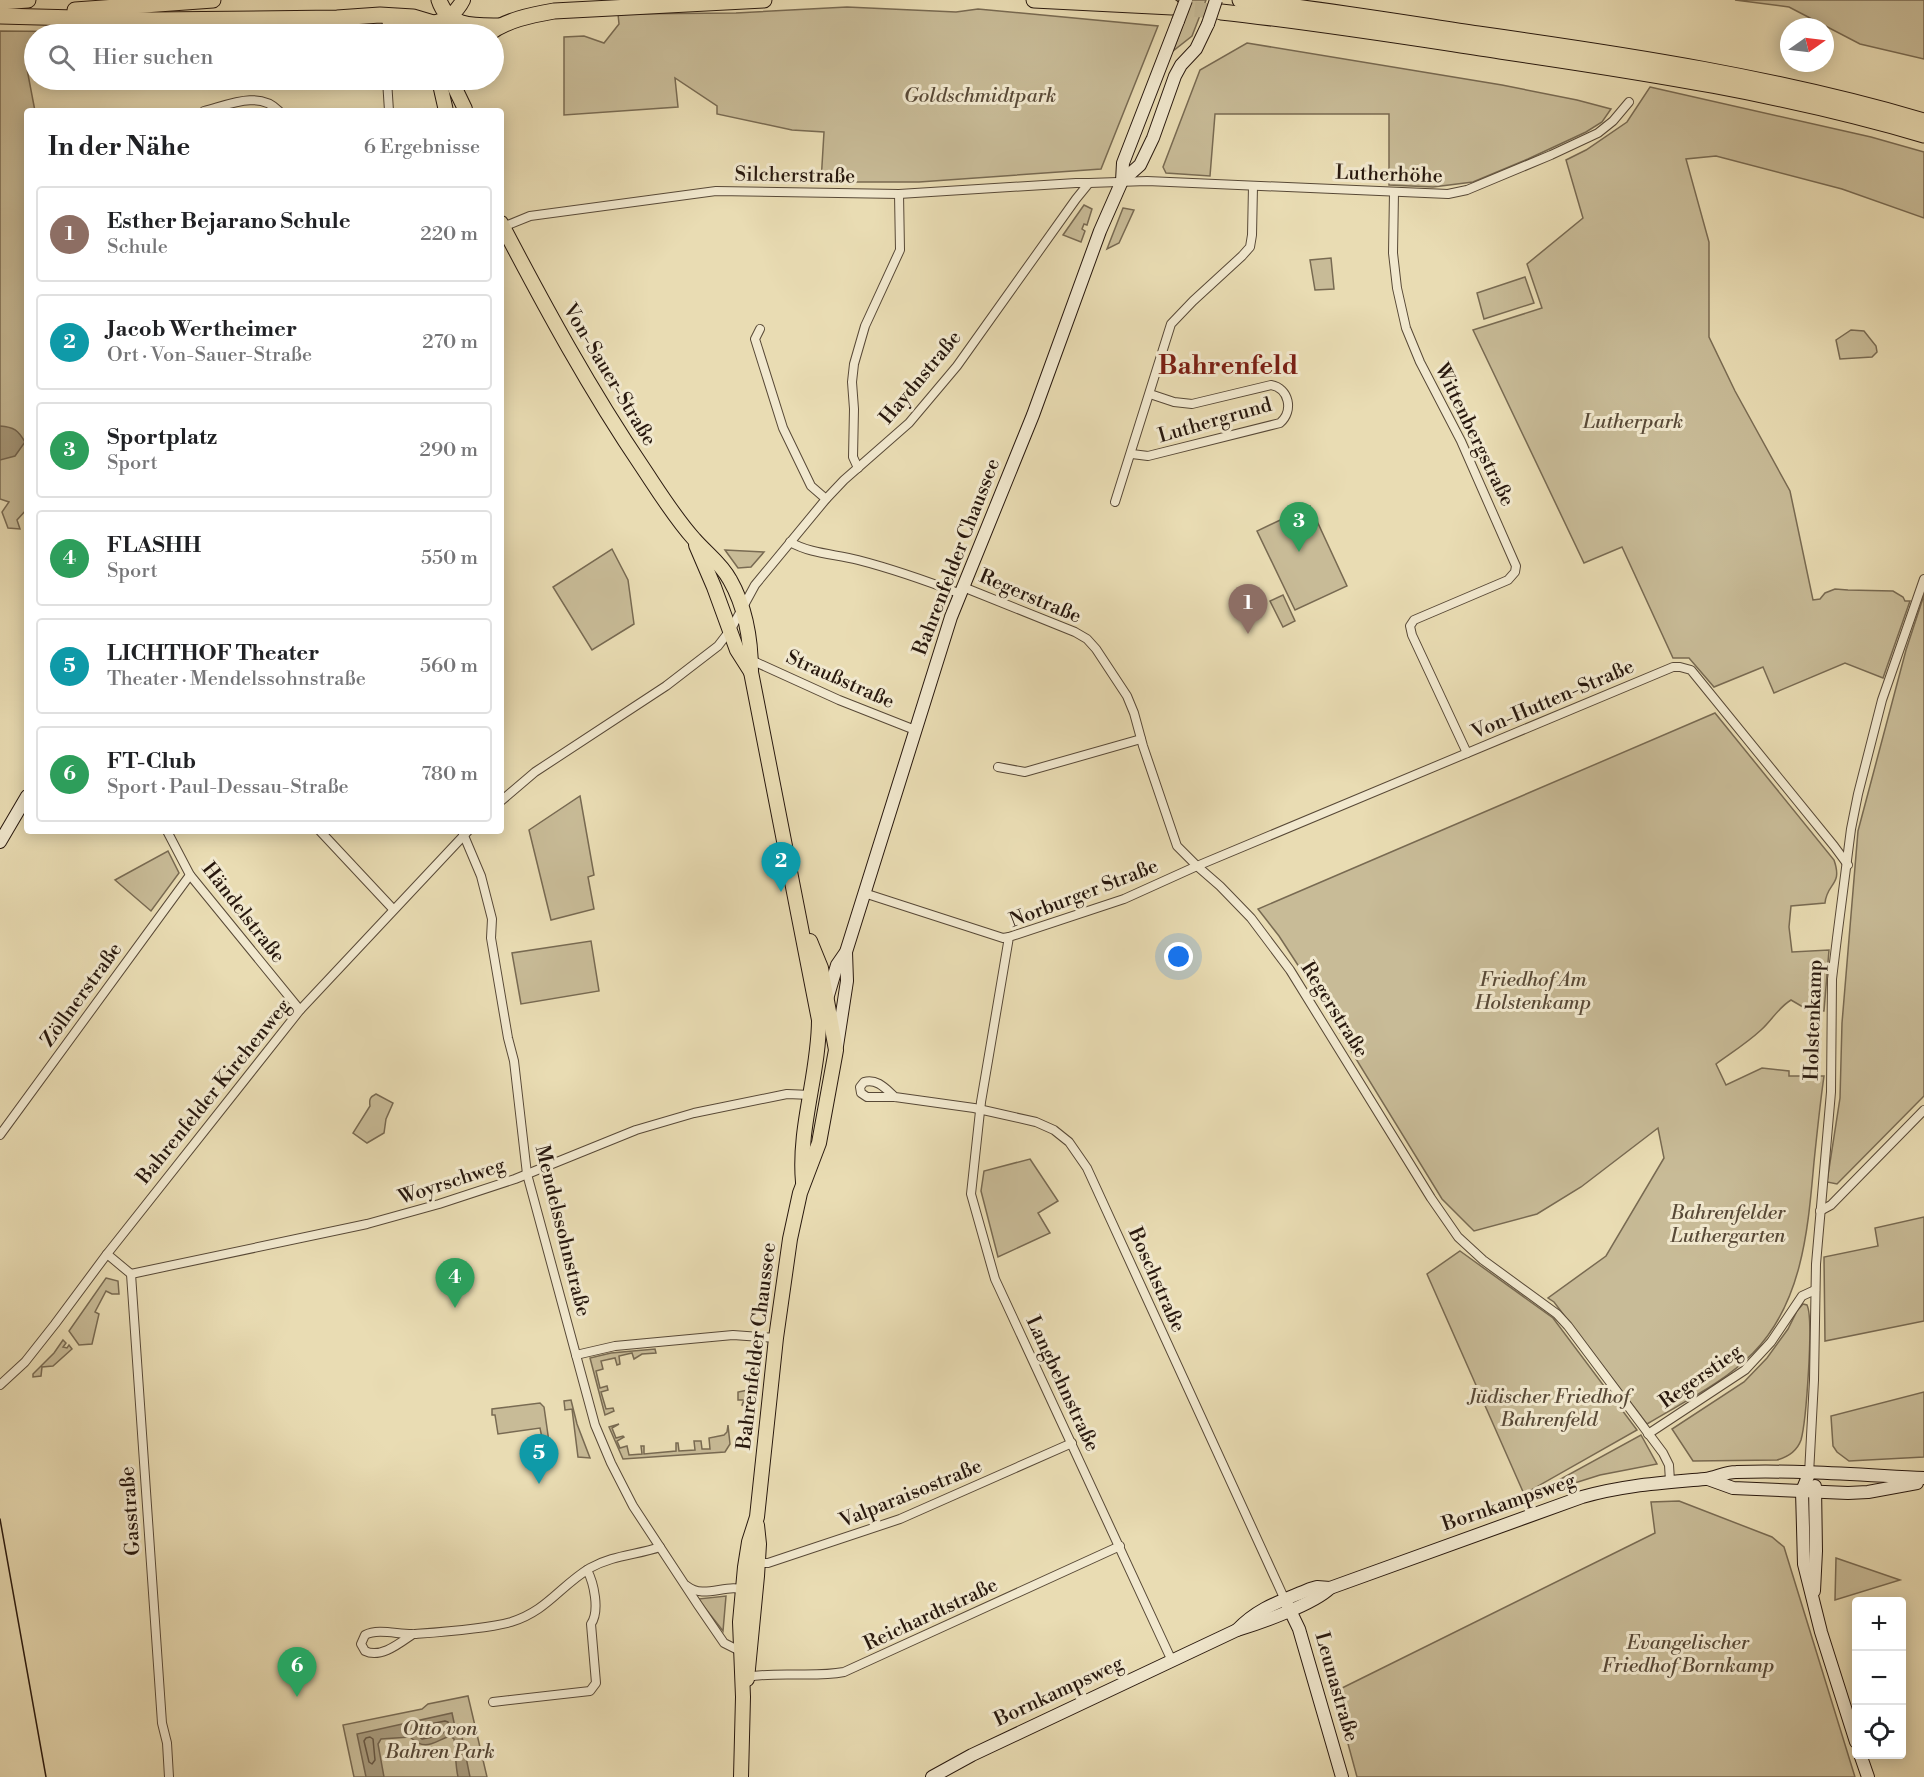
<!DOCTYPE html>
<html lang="de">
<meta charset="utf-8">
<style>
:root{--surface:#fff;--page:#f2f2f2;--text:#202124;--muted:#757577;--line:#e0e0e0;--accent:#ea580c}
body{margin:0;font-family:"Libre Bodoni",serif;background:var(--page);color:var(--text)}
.controls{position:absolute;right:18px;bottom:18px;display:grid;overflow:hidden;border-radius:6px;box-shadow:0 3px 15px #0003}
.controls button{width:54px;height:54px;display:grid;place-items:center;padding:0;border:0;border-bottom:2px solid var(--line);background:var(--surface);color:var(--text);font:30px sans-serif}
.compass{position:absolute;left:1780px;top:18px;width:54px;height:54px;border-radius:50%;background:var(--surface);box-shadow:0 3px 15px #0003;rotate:76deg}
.you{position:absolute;left:1179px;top:957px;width:21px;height:21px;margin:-15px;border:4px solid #fff;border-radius:50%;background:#1a73e8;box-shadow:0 0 0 9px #1a73e833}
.badge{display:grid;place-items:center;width:39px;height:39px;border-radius:50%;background:var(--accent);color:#fff;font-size:20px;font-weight:700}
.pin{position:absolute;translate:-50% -50px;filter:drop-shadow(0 2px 3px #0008)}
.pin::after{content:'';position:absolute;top:32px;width:21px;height:18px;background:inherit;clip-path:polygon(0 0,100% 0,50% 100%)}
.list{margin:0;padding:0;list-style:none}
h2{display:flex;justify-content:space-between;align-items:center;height:78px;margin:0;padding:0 24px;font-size:26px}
h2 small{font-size:20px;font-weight:400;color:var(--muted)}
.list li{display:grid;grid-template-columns:39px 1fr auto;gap:18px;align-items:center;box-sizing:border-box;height:96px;margin:0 12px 12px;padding:0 12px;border:2px solid var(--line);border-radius:6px}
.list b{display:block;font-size:22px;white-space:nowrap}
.list p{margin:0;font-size:20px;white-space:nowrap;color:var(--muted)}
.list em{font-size:20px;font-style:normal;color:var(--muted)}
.icon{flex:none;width:33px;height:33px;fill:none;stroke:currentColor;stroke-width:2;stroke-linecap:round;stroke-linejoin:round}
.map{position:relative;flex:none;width:1924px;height:1777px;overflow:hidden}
.search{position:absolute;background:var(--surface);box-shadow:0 3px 15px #0003;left:24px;top:24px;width:480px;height:66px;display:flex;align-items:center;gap:15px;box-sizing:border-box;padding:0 21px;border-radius:33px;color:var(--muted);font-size:22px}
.panel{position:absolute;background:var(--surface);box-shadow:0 3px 15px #0003;left:24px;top:108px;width:480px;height:726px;border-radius:6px}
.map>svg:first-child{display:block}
.green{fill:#c8bb97;stroke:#786a52;stroke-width:1.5}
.water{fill:#a7997b;stroke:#74654f;stroke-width:1.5}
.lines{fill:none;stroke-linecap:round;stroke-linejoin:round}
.shore{stroke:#685844;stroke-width:1.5}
.highway-tunnel{stroke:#c2b592;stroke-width:15;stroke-dasharray:15 8;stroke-linecap:butt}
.street-casing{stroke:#584937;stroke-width:10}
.secondary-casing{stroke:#28180e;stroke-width:14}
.primary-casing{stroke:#28180e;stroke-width:16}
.highway-casing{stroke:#28180e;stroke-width:17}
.street{stroke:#f1e8ce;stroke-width:8}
.secondary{stroke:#f1e8ce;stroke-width:12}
.primary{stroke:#e9dcb3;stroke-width:14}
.highway{stroke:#e9dcb3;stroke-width:15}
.tram{stroke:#28180e;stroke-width:1.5}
.secondary-bridge-casing{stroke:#28180e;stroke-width:14;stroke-linecap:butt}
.secondary-bridge{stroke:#f1e8ce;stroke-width:12}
.labels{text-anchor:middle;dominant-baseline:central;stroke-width:6;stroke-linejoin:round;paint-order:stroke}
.park-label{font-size:20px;font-style:italic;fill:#584937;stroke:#f1e8ce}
.street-label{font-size:20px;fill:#28180e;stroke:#f1e8ce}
.district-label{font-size:26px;font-weight:bold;fill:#7a1f14;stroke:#f1e8ce}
</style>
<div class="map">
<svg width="1924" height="1777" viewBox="0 0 1924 1777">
<rect width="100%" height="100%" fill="#e9dcb3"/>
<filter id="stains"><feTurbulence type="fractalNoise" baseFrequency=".00333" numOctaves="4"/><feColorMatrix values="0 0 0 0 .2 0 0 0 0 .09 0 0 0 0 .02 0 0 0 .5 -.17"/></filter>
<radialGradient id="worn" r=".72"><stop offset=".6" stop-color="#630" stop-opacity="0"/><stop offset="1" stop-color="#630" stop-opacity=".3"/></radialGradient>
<!-- green -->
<g class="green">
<polygon points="1192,0 1206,0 1192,36 1173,51"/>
<polygon points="1735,0 1924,0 1924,59 1860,44 1789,7"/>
<polygon points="847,7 956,12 978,9 1158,26 1101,169 919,182 821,182 824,132 792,130 717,114 717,106 675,78 678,107 564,115 564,37 584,36 604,43 619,24 618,14 736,13"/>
<polygon points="0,31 313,34 34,34 34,63 26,64 35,111 27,111 27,509 17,520 20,529 8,528 2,512 9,502 0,499"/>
<polygon points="1247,43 1502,85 1577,100 1611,109 1602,122 1586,132 1528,159 1473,182 1433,187 1389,185 1389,114 1215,114 1210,176 1166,173 1163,167 1200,70"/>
<polygon points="1650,87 1871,137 1924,152 1924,218 1842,189 1716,156 1686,159 1709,242 1709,337 1735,391 1790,491 1813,600 1820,599 1825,593 1835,589 1848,590 1893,591 1903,597 1905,601 1910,601 1883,678 1845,663 1774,693 1763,667 1714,687 1689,658 1673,658 1622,547 1584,563 1473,330 1542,308 1527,264 1583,218 1566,160 1586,150 1627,122"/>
<polygon points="1084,205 1092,209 1087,225 1084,224 1082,229 1085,231 1081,242 1063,235"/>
<polygon points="1123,208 1134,210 1119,243 1107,249"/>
<polygon points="1331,258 1334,289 1315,290 1310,260"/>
<polygon points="1525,277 1534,303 1484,319 1477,293"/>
<polygon points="1851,330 1864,331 1876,346 1877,352 1872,357 1840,359 1836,340"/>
<polygon points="1310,506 1347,586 1295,610 1257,531"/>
<polygon points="612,549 628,580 634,624 592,650 553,587"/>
<polygon points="725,550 764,552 751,567 738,568"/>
<polygon points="1283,595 1295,621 1283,627 1270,601"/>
<polygon points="1924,595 1924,1096 1837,1184 1827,1182 1840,1098 1842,1023 1858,831 1906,650"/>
<path d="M1715,713L1834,860C1843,886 1827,882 1825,903L1791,906L1789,927L1792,952L1829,950L1824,1011L1808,1010L1791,1000C1778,1008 1772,1020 1761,1030C1747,1043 1731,1053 1716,1064L1726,1085L1762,1068L1789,1071V1076H1824C1820,1104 1817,1133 1814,1162C1808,1228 1803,1302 1753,1353C1724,1383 1683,1402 1647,1424L1554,1302L1548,1298L1606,1256L1664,1158L1658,1128L1581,1187L1537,1214L1474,1231L1442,1199L1307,979L1279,936L1258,909Z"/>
<polygon points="580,796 594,875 588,877 594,909 551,920 529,830"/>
<polygon points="168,851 179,873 151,911 115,880"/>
<polygon points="591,941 599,991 521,1004 512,953"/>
<path d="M376,1094L393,1103L386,1119L384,1133L367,1143L353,1133L370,1106C369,1099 370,1097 376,1094Z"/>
<polygon points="1030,1159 1058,1201 1038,1213 1050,1233 998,1257 981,1191 984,1171"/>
<polygon points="1924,1217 1924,1321 1825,1341 1824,1257 1878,1246 1875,1228"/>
<polygon points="1460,1251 1553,1318 1637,1430 1524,1494 1427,1274"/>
<polygon points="106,1278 118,1281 119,1294 112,1294 106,1291 95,1312 99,1314 92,1344 79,1345 69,1331"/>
<path d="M1803,1304L1807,1305C1814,1319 1806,1422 1801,1440C1797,1451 1788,1457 1777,1460L1693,1461L1672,1429L1744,1382L1767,1358L1788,1329L1797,1311Z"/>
<polygon points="63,1340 66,1343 63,1347 67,1348 69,1345 72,1349 53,1366 42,1367 41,1376 33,1377 33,1374 54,1353"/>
<polygon points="752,1344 757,1349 758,1354 751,1407 742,1405 744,1400 738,1400 738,1392 748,1390"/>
<polygon points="655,1349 656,1353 642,1354 634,1359 632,1353 619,1356 620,1364 617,1365 615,1358 601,1361 603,1369 596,1371 600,1388 607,1386 608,1390 601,1392 606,1409 613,1408 614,1411 605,1415 590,1358 611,1353"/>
<polygon points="1924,1392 1924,1457 1849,1461 1837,1452 1833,1446 1831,1416"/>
<polygon points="571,1400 577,1424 590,1458 578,1457 572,1409 565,1410 564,1401"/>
<polygon points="540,1403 544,1407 549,1442 543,1443 540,1428 498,1434 495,1415 492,1415 492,1409"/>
<polygon points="619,1424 612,1428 616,1438 623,1436 624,1437 617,1441 620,1448 627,1446 629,1455 642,1454 641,1446 644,1446 644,1454 676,1451 676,1443 678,1443 679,1451 695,1450 694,1441 701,1441 702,1449 710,1449 709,1438 724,1435 727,1432 728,1425 730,1444 725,1452 623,1459 609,1427"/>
<polygon points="1641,1435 1657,1464 1600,1475 1524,1499"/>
<polygon points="1679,1501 1772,1537 1784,1547 1855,1777 1357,1777 1334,1692 1655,1533 1651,1502"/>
<polygon points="1836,1558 1900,1580 1835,1600"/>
<polygon points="726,1596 723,1631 698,1599"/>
<polygon points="468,1696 487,1777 354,1777 343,1725 422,1709 428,1704"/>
</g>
<!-- water -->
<g class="water">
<path d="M0,426C14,427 18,430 25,442L15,456L0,460Z"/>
<path d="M452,1713L455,1727H460L470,1777H458C455,1764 456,1751 454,1739L450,1736C433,1742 426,1752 410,1737L381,1739L378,1744L384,1777H366L357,1734Z"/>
</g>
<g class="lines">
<!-- shore -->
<g class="shore">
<polygon points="445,1721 448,1722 449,1729 438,1736 422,1739 413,1731 415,1727"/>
<polygon points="370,1737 373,1739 375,1760 372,1764 369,1762 364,1741 366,1738"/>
</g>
<!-- highway-tunnel -->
<polyline class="highway-tunnel" points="1172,7 1221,12"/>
<!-- street casing -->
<g class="street-casing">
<g id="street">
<polyline points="387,80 389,111"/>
<path d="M204,111C228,105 259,90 279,111"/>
<polyline points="1394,192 1393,253 1397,288 1406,328 1420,362 1461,441 1516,566 1515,572 1508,580 1414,620 1410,626 1412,635 1467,753"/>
<polyline points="503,227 530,216 716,191 899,194 1076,183 1089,183"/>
<polyline points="760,329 755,339 783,428 811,486 826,499"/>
<path d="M1132,454L1148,456L1280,423C1294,411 1289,388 1271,385L1192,404L1174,402L1150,394"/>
<polyline points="858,468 853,457 854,409 852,382 854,364 865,326 900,250 899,194"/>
<polyline points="1115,502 1171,324 1193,301 1242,256 1250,247 1252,235 1253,186"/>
<path d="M790,542C811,554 835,554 858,560C893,569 927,581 961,594"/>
<polyline points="963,587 1075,632 1087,639 1096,649 1127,696 1134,713 1143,746 1177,846 1197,866 1220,886 1251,918 1290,970 1431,1198 1458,1237 1483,1260 1557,1314 1568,1326 1663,1453 1669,1465 1670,1481"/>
<polyline points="751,660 839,700 915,730"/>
<polyline points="998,767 1025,772 1141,739"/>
<polyline points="501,801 535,772 666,686 718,646 731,629 755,585 826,499 844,480 909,423 957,366 1076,199 1089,183 1147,181 1448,194 1467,190 1551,155 1598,133 1613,121 1629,102"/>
<polyline points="167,831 190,875 300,1010"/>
<polyline points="320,831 393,909"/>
<polyline points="462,831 481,876 492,919 491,938 508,1038 514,1061 527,1174 595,1425 611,1463 633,1506 698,1605 724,1643 736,1649 743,1649"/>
<polyline points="864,893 1003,938 1009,937"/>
<path d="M895,1097C886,1089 877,1078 864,1082L860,1087L861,1093L867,1097H895L974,1108L1036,1122L1054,1130L1069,1142L1087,1168L1285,1600"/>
<polyline points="0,1135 190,875"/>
<polyline points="1820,1211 1831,1205 1924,1110"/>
<polyline points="107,1254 131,1274 162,1723 167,1743 169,1777"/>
<polyline points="131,1274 367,1224 439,1204 515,1179 636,1130 694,1113 787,1094 811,1095"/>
<polyline points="576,1355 615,1346 733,1335 776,1338"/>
<polyline points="0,1385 25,1362 55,1324 107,1254 300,1010 468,831"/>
<polyline points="1648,1434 1745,1370 1771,1342 1802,1296 1815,1290"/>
<polyline points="1809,1474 1814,1380 1816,1264 1831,1092 1832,979 1837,938 1851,829 1858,794 1882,700 1924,579"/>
<polyline points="758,1563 768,1563 900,1519 1072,1443"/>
<path d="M687,1586C704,1600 728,1582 747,1591"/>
<path d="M413,1634C401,1642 381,1659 365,1651L361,1644L365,1635C379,1628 399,1635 415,1634C442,1632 485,1629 511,1622C547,1611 560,1586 590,1568C613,1555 637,1555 660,1547"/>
<polyline points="1172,1661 995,1279 971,1194 981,1102 1009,937 1124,899 1197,866 1673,667 1680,667 1691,670 1834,846 1848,865"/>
<path d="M748,1677C780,1671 812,1678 844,1672L1120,1546"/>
<path d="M493,1702L590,1691L596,1683L591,1624C600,1611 594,1583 587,1570"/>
</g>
</g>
<!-- secondary casing -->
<g class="secondary-casing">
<g id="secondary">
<polyline points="1122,181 1123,163 1178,21"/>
<polyline points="0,842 27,796"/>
<polyline points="827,999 837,965 846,952 951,617 1033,415 1100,231 1122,181 1140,165 1153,138 1175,76 1181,65 1196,49 1208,24"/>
<polyline points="837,1046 847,981 846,952"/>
<polyline points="1809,1474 1802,1491 1804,1564 1821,1632 1856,1742"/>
<polyline points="1708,1479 1733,1488 1848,1493 1868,1492 1917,1483"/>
<polyline points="1814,1591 1816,1551 1815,1486"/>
<polyline points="1287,1604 1299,1629 1342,1777"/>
<path d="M1237,1630C1259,1607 1282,1601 1310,1589L1317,1587L1330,1588L1582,1497C1624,1485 1662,1483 1705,1479C1715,1478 1725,1472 1736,1472C1798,1470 1862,1475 1924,1478"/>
<polyline points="1860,1754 1868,1777"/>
<path d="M932,1777L972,1755L1237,1630C1260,1623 1314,1604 1330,1588"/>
</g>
</g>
<!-- primary casing -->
<g class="primary-casing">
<g id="primary">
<path d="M433,23C446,20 457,12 463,0"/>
<polyline points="445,34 447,17"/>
<polyline points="439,80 446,111"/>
<polyline points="451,80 465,109"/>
<path d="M501,223C545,307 590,390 643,468C659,492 675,518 694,539C706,553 721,563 730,580C746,608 751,640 751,672L819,1020C819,1074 798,1127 803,1182"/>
<polyline points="696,545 714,587 737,650 751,672"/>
<polyline points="747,1679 757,1576 759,1544 757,1525"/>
<polyline points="741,1777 743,1697 740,1622 745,1567 749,1542 757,1517 776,1338 790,1239 800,1193 819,1143 836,1050 821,968 810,941"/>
</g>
</g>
<!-- highway casing -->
<g class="highway-casing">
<g id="highway">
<path d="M439,0C448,28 475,26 500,26"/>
<polyline points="1034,0 1172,7"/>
<path d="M1240,0C1320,9 1399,22 1478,34C1628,55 1778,78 1924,121"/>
<polyline points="0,2 28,0"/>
<polyline points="75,10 213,0"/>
<path d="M1221,12C1314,22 1407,37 1500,51C1643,72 1786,94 1924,135"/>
<polyline points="0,16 152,20 337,18 380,15 413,17 433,23"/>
<polyline points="390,22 407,26 419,34"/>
<path d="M488,34C506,20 531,15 554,11L764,0"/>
<polyline points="461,81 462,80"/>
</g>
</g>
<!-- street -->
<use href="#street" class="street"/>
<!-- secondary -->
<use href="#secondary" class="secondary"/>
<!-- primary -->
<use href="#primary" class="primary"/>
<!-- highway -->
<use href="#highway" class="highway"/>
<!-- tram -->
<polyline class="tram" points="0,1519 46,1777"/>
<!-- secondary-bridge casing -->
<g class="secondary-bridge-casing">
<g id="secondary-bridge">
<polyline points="1178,21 1186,0"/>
<polyline points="1208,24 1216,0"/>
</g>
</g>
<!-- secondary-bridge -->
<use href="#secondary-bridge" class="secondary-bridge"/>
</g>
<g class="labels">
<!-- park labels -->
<g class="park-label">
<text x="980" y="96">Goldschmidtpark</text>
<text x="1633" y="422">Lutherpark</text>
<text x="1533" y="980">Friedhof Am<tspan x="1533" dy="23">Holstenkamp</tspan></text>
<text x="1728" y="1213">Bahrenfelder<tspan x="1728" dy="23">Luthergarten</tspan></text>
<text x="1549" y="1397">Jüdischer Friedhof<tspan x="1549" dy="23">Bahrenfeld</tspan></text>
<text x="1688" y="1643">Evangelischer<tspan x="1688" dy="23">Friedhof Bornkamp</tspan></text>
<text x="440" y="1729">Otto von<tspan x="440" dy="23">Bahren Park</tspan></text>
</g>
<!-- street labels -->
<g class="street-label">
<text transform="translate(1389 175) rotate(2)">Lutherhöhe</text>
<text transform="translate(795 176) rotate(1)">Silcherstraße</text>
<text transform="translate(609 375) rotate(59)">Von-Sauer-Straße</text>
<text transform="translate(921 378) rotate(-50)">Haydnstraße</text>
<text transform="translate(1215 421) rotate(-16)">Luthergrund</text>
<text transform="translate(1474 435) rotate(64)">Wittenbergstraße</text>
<text transform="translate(957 557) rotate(-69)">Bahrenfelder Chaussee</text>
<text transform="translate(1030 597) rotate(23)">Regerstraße</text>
<text transform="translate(840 680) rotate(24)">Straußstraße</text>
<text transform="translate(1553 700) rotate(-23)">Von-Hutten-Straße</text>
<text transform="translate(1084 894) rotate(-21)">Norburger Straße</text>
<text transform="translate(243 913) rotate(52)">Händelstraße</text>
<text transform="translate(82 995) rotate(-54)">Zöllnerstraße</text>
<text transform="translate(1334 1010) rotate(58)">Regerstraße</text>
<text transform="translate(1814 1020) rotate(-88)">Holstenkamp</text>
<text transform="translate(214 1092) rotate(-51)">Bahrenfelder Kirchenweg</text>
<text transform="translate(452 1182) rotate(-18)">Woyrschweg</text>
<text transform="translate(562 1231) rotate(76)">Mendelssohnstraße</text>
<text transform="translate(1156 1280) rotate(66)">Boschstraße</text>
<text transform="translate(757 1346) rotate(-83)">Bahrenfelder Chaussee</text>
<text transform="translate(1701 1377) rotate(-35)">Regerstieg</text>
<text transform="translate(1062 1384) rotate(65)">Langbehnstraße</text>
<text transform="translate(911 1494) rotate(-22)">Valparaisostraße</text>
<text transform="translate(1509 1503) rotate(-19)">Bornkampsweg</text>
<text transform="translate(131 1511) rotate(-94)">Gasstraße</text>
<text transform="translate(931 1615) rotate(-25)">Reichardtstraße</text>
<text transform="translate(1336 1687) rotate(74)">Leunastraße</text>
<text transform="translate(1059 1692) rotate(-25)">Bornkampsweg</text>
</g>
<!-- district labels -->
<g class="district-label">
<text x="1228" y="366">Bahrenfeld</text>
</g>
</g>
<rect width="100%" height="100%" filter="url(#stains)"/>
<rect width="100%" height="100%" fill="url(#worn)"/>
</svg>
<div class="controls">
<button>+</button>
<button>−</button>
<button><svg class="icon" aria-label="locate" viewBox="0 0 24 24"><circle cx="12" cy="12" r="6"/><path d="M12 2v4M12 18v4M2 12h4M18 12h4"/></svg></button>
</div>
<svg class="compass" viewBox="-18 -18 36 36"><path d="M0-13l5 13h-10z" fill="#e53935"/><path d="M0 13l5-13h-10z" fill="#757577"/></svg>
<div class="you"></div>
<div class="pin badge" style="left:1248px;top:634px;background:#8d6e63">1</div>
<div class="pin badge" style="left:781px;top:892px;background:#0f9aa8">2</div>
<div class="pin badge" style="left:1299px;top:552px;background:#2e9e5b">3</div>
<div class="pin badge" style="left:455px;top:1308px;background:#2e9e5b">4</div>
<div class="pin badge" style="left:539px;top:1484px;background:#0f9aa8">5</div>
<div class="pin badge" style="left:297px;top:1697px;background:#2e9e5b">6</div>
<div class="search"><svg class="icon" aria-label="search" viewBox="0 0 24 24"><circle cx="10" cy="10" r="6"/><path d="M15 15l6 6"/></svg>Hier suchen</div>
<section class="panel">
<h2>In der Nähe<small>6 Ergebnisse</small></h2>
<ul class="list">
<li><span class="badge" style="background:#8d6e63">1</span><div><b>Esther Bejarano Schule</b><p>Schule</p></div><em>220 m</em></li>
<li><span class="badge" style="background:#0f9aa8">2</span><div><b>Jacob Wertheimer</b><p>Ort · Von-Sauer-Straße</p></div><em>270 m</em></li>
<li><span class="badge" style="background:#2e9e5b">3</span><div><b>Sportplatz</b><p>Sport</p></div><em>290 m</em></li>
<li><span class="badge" style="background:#2e9e5b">4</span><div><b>FLASHH</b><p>Sport</p></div><em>550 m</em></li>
<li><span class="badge" style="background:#0f9aa8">5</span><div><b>LICHTHOF Theater</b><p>Theater · Mendelssohnstraße</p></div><em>560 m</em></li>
<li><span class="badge" style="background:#2e9e5b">6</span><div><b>FT-Club</b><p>Sport · Paul-Dessau-Straße</p></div><em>780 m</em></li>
</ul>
</section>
</div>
